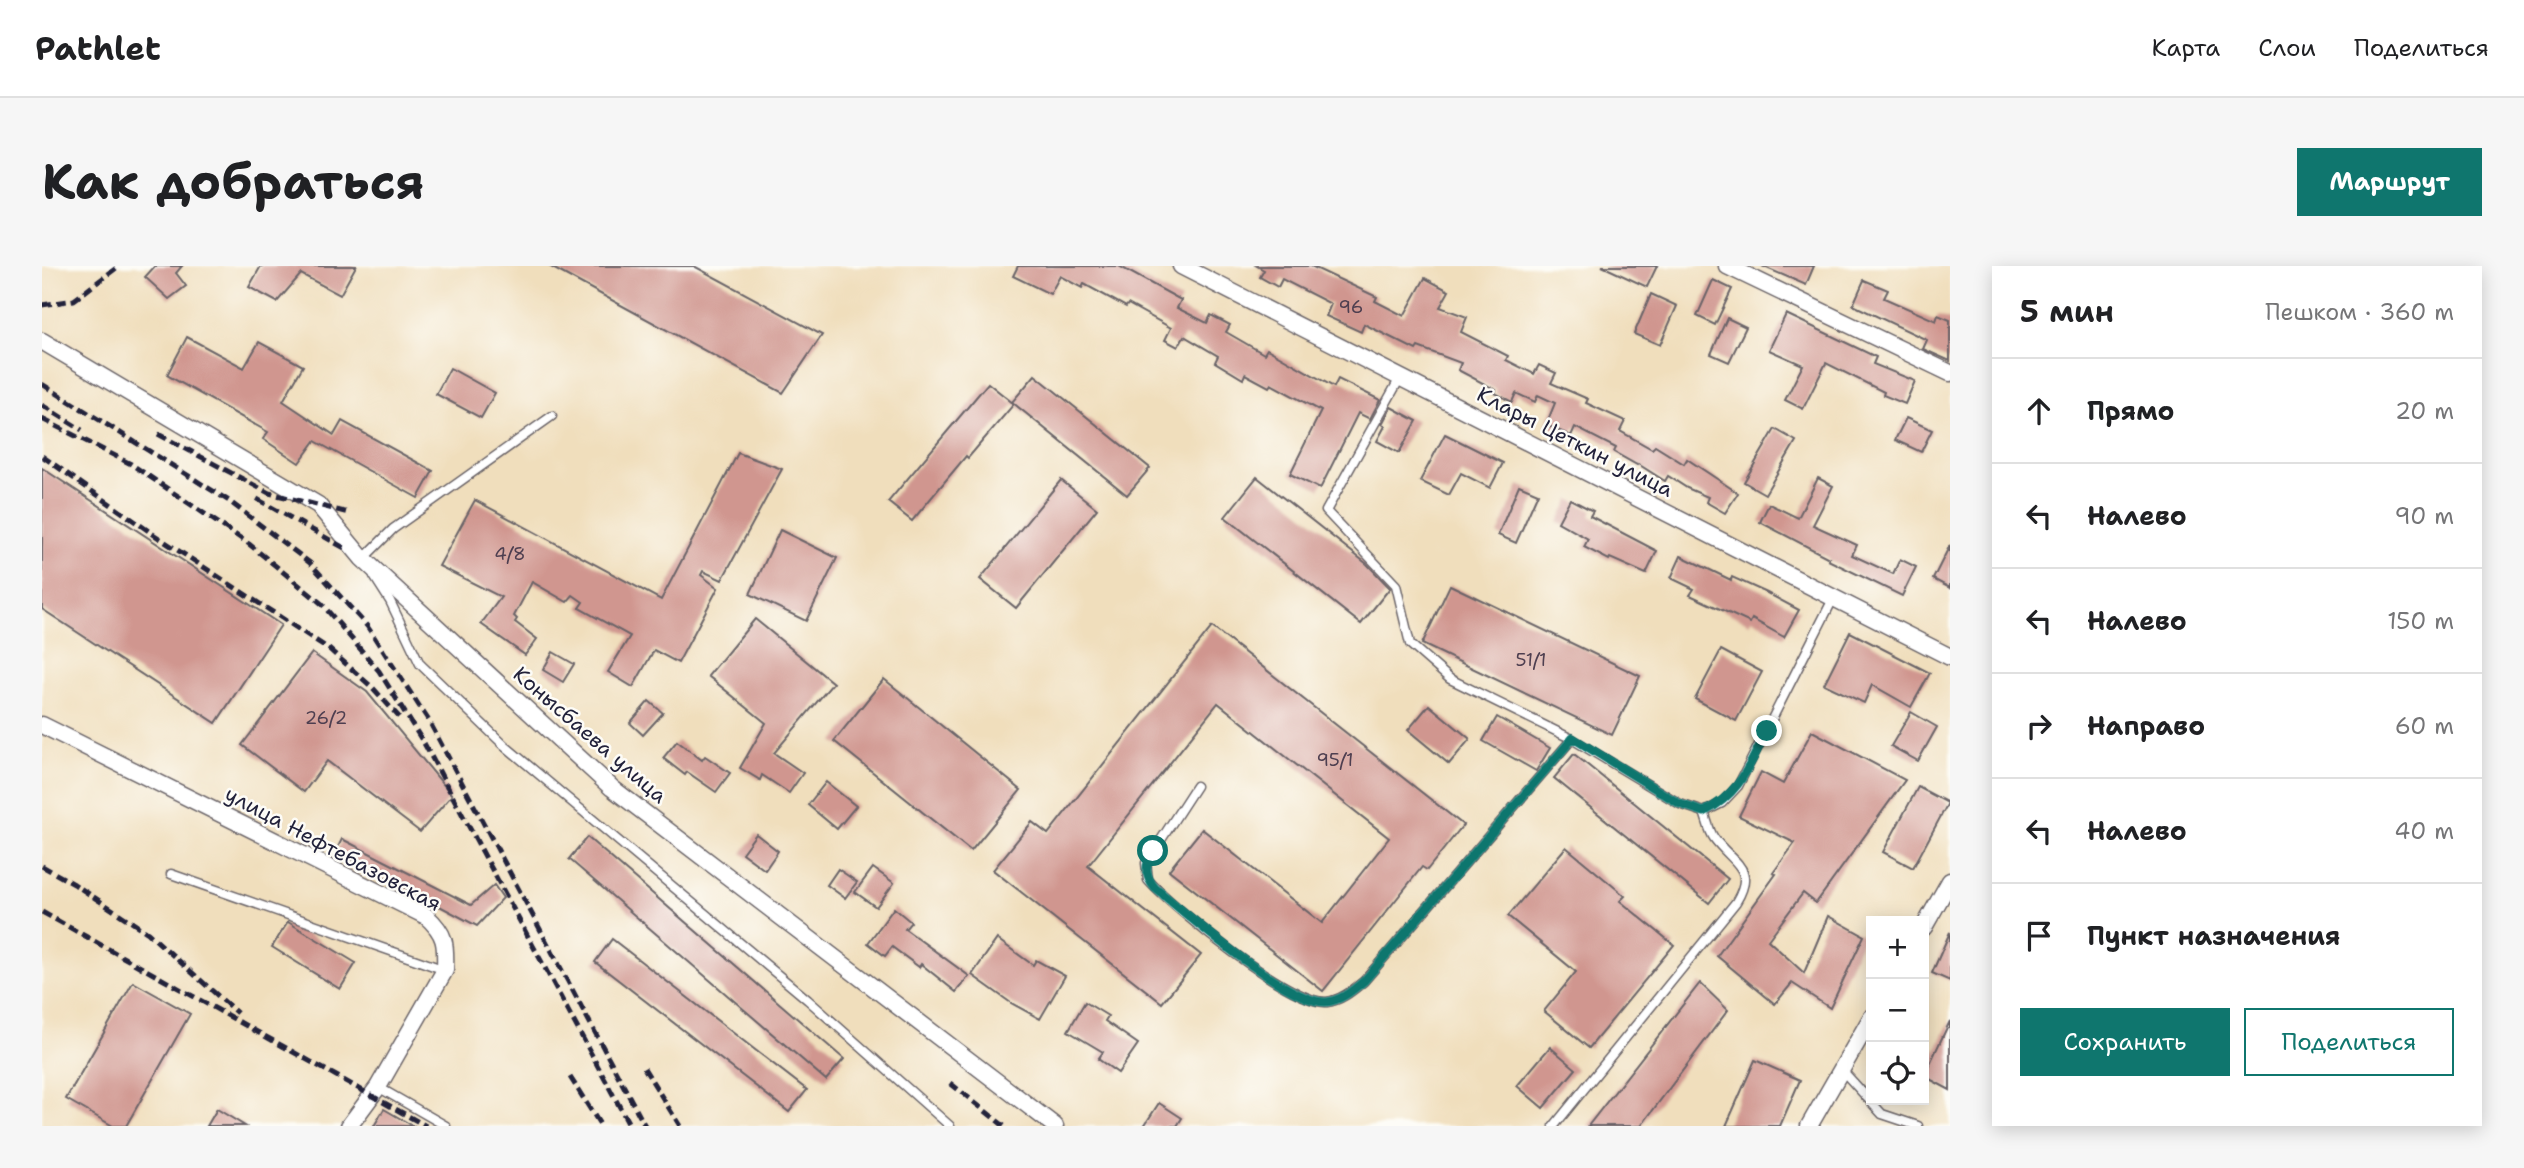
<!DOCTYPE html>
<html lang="ru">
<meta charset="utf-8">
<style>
:root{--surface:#fff;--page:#f6f6f6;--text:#202124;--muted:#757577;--line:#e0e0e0;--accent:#0f766e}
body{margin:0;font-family:"Shantell Sans",sans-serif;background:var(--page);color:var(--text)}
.controls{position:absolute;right:21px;bottom:21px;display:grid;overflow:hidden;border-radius:0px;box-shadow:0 4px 18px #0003}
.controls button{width:63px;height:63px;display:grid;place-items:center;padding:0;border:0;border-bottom:2px solid var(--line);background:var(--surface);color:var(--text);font:35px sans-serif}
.stop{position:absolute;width:21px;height:21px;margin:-16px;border:5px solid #0f766e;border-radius:50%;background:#fff}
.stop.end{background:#0f766e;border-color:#fff;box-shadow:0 2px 7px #0008}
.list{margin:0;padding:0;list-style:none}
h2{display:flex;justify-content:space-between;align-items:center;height:91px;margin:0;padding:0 28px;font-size:30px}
h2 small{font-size:23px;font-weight:400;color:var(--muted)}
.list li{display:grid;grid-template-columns:46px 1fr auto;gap:21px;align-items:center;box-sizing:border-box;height:105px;padding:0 28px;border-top:2px solid var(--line)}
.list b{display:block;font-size:26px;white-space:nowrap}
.list em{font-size:23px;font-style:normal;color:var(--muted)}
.actions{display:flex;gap:14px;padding:21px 28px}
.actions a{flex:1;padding:16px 0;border:2px solid var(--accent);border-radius:0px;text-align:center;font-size:24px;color:var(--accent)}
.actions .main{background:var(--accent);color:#fff}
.icon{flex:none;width:38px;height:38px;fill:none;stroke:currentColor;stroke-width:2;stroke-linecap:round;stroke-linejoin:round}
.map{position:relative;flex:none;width:1908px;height:860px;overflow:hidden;border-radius:0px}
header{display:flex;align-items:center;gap:42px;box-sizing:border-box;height:98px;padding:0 35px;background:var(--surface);border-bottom:2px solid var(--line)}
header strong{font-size:33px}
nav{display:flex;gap:38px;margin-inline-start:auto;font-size:24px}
.intro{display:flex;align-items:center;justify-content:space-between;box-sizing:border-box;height:168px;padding:0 42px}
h1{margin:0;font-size:49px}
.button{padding:18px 32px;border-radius:0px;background:var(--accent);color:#fff;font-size:24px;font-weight:700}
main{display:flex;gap:42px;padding:0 42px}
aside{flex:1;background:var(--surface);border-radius:0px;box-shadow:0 4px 18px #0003}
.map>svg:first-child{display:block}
.building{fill:#d0968f}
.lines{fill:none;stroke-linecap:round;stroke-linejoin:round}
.lane-casing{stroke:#6a6468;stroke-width:11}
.street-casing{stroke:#6a6468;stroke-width:19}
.lane{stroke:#fff;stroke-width:8}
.street{stroke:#fff;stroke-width:16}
.rail{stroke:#22223b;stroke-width:5;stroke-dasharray:10 5;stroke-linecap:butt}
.route{stroke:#0f766e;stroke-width:9}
.labels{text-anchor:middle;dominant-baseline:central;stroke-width:5;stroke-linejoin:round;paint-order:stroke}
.number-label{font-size:18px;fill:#4e3f50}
.street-label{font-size:21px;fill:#22223b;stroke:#fdfcf7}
</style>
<header>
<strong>Pathlet</strong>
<nav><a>Карта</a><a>Слои</a><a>Поделиться</a></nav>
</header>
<div class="intro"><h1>Как добраться</h1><a class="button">Маршрут</a></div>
<main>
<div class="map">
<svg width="1908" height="860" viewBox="0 0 1908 860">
<rect width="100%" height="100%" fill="#fdfcf7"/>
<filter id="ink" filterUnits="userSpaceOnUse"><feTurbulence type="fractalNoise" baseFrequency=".0143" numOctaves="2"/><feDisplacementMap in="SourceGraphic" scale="14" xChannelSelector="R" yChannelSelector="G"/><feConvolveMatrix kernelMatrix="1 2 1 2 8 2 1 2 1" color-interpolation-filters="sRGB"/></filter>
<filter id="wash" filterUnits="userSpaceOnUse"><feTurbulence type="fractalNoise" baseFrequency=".00686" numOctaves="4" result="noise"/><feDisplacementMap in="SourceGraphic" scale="28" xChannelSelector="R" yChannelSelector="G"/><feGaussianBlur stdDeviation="1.57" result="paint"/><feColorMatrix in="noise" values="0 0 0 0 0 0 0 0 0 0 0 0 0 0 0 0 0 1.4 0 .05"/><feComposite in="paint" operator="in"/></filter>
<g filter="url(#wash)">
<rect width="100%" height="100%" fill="#f0debc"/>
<g id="blocks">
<!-- building -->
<g class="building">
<polygon points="113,0 140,0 134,7 144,20 127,33 103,11"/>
<polygon points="219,0 314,0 298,29 259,8 235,36 207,21"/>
<polygon points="507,0 652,0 780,69 741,127"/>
<polygon points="976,0 1077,0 1139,34 1135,42 1165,57 1169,49 1188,59 1184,66 1222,88 1225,83 1292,121 1296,113 1338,134 1328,153 1316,147 1278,223 1248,208 1279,145 1229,118 1227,121 1203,108 1201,113 1173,96 1176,90 1142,70 1136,81 1123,74 1129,62 1086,38 1084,41 1042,18 1040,22 1018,10 1008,28 971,10"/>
<polygon points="1215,0 1269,0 1335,31 1333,35 1362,50 1383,12 1407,25 1398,41 1425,51 1419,66 1466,90 1464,94 1492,108 1497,99 1514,107 1509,117 1546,133 1544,137 1583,155 1578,165 1610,183 1613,180 1642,198 1645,193 1696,227 1683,247 1664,236 1666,231 1645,222 1626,210 1623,215 1596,198 1595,199 1572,186 1574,182 1533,161 1529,170 1504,159 1513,137 1496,129 1493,136 1474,127 1470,136 1453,127 1454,124 1416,104 1419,97 1376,81 1374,84 1322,58 1319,66 1284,50 1289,38 1240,13 1236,21 1218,11 1222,4"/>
<polygon points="1560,0 1615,0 1605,21"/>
<polygon points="1720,0 1772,0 1764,19"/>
<polygon points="1671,14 1690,23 1673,59 1655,50"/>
<polygon points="1822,14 1846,24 1842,32 1894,55 1896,49 1908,54 1908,95 1881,83 1885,74 1811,39"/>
<polygon points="1609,28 1635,40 1618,79 1592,68"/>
<polygon points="1744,48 1834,91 1831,98 1873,115 1863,138 1841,129 1842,126 1784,97 1761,143 1743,134 1761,99 1727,84"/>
<polygon points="1685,52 1704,61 1687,96 1669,88"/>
<polygon points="145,71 202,102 217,76 261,100 241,135 292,169 300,155 391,205 376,232 273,175 257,197 221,173 226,166 125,109"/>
<polygon points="408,102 453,127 439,152 394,128"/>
<polygon points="993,109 1108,202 1085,229 970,136"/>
<polygon points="946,117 972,138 926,192 924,190 870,255 846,236"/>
<polygon points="1349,141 1375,155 1357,187 1335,175 1343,160 1340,158"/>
<polygon points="1864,152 1890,164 1879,186 1853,174"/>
<polygon points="1733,163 1754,175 1723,228 1702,216"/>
<polygon points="1403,168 1461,197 1448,222 1419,207 1407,229 1378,215"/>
<polygon points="696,187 740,203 680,314 661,305 659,309 676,322 636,397 612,384 591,421 566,406 588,370 537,342 541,336 531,329 525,336 490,316 472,350 475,353 473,356 495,373 483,389 439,358 459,331 397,300 433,234 619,334"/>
<polygon points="0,202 239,359 174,457 0,343"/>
<polygon points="1215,211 1325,298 1348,322 1319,358 1183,251"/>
<polygon points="1776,212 1791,220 1771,259 1815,279 1810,289 1851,308 1858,293 1874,301 1860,330 1786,294 1787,292 1718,256 1727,238 1756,252"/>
<polygon points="1019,214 1055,243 974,342 938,313"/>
<polygon points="1477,219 1496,227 1474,277 1456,269"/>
<polygon points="1528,233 1551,245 1548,250 1615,285 1604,308 1568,292 1567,294 1542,281 1546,273 1516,256"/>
<polygon points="738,264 795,292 764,355 708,328"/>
<polygon points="1908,279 1908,322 1891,313"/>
<polygon points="1639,290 1689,314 1690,311 1725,327 1757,344 1742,371 1710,353 1708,357 1648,329 1652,323 1629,312"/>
<polygon points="1408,319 1598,410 1570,469 1380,378"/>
<polygon points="713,353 791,417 732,487 761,507 747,527 720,509 718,514 698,502 724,457 666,410"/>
<polygon points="1170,361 1421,559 1385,604 1380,601 1281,725 1127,604 1160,563 1280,657 1347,572 1176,437 1046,600 1159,689 1120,737 951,604 990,556 1006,568"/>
<polygon points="1808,366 1888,407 1869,441 1830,419 1822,437 1782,418"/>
<polygon points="1679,384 1720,406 1694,455 1653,433"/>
<polygon points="511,386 532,398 521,416 501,404"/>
<polygon points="270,387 325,426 410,529 378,566 285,495 262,526 200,479"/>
<polygon points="842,413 979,524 929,585 792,475"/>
<polygon points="607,435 621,447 601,469 588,457"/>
<polygon points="1387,439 1428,473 1407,498 1366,464"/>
<polygon points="1869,446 1895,461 1876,495 1849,480"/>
<polygon points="1455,451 1508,482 1494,505 1441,475"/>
<polygon points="1770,465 1863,514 1774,637 1761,627 1726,674 1762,707 1786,650 1822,670 1788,742 1750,717 1733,738 1675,690 1734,608 1731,607 1753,577 1697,550 1719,506 1741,518"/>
<polygon points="635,475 660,494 663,490 688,507 674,526 645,506 643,509 621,492"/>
<polygon points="1532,488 1686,613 1667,637 1512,512"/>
<polygon points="784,516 814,540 795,563 766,539"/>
<polygon points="1876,521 1906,537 1871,602 1841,586"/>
<polygon points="714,568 736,585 723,604 700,587"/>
<polygon points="545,571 802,793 784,814 527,593"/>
<polygon points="300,573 429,639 452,619 461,632 435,660 294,585"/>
<polygon points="1524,581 1583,630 1578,635 1632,679 1547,782 1502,745 1534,706 1466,650"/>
<polygon points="831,602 852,617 834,641 813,626"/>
<polygon points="796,603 815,616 803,632 785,619"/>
<polygon points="852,642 869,656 863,663 927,710 914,726 879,698 877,701 850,681 843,690 826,677"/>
<polygon points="246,656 314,697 298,723 230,681"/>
<polygon points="1908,666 1908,715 1890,707"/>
<polygon points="570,673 765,824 747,846 553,696"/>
<polygon points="955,673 991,699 994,694 1023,710 998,753 969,737 930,709"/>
<polygon points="91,716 148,748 84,860 71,860 24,833"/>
<polygon points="1658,717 1686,744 1599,860 1546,860"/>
<polygon points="1043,736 1066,750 1063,755 1096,778 1076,807 1056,793 1061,786 1026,765"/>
<polygon points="1908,755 1908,824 1882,810"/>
<polygon points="1508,781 1534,803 1501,842 1475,820"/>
<polygon points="1713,794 1758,814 1738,860 1684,860"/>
<polygon points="1117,837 1140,852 1135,860 1102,860"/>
<polygon points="175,843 203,860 165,860"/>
<polygon points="342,843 371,860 332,860"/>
</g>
</g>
</g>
<g filter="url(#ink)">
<use href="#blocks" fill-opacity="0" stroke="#6a6468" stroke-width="2"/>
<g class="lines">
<!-- lane casing -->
<g class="lane-casing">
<g id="lane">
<polyline points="1358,112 1284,245 1354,319 1368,378 1408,413 1530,473 1638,538 1662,546 1680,537 1696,520 1792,331"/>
<polyline points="321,293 351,263 510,150"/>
<polyline points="332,310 348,335 378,398 462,479 766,734 908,860"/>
<path d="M1154,520L1104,597L1106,614C1131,642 1249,739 1285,736C1300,734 1311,724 1322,715L1530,473"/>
<polyline points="129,608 403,704"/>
<polyline points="1800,804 1840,848 1876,860"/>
<polyline points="336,821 404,860"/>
<path d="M1512,860L1694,636C1715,601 1691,598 1672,572C1667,565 1665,554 1662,546"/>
</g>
</g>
<!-- street casing -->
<g class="street-casing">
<g id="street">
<polyline points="1139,0 1908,391"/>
<polyline points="1685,0 1908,107"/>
<polyline points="0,75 276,239 320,292 570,522 1013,860"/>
<path d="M0,459L384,650C404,668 404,678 403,704L336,821L307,860"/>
<polyline points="1882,661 1908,615"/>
<polyline points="1767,860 1829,752"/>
</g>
</g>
<!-- lane -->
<use href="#lane" class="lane"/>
<!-- street -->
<use href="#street" class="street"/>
<!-- rail -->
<g class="rail">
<polyline points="0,39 32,34 77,0"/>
<polyline points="0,118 187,235 268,297 325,360 387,455 603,860"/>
<polyline points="0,139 40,164"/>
<polyline points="0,153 89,198 207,278 280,338 337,405 383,479 588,860"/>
<polyline points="116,168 227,227 307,247"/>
<polyline points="0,190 111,268 287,383 331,422 357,451"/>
<polyline points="215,233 306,284"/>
<polyline points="0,600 32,618 106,667 195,747"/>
<polyline points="0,646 384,860"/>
<polyline points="602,802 638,860"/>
<polyline points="528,811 559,860"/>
<polyline points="908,817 962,860"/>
</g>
</g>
</g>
<g class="lines" filter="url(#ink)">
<!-- route -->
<path class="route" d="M1111,585C1103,599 1102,609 1113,622C1145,648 1246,738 1284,736C1299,735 1311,724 1322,715L1531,472L1638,538L1662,546C1699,527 1707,499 1725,465"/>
</g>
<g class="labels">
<!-- number labels -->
<g class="number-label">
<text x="1309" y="41">96</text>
<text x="468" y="288">4/8</text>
<text x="1489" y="394">51/1</text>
<text x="284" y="452">26/2</text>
<text x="1293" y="494">95/1</text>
</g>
<!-- street labels -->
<g class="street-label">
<text transform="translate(1533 176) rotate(27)">Клары Цеткин улица</text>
<text transform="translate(548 469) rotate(41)">Конысбаева улица</text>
<text transform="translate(291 583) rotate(28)">улица Нефтебазовская</text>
</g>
</g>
</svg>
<div class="controls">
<button>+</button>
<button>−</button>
<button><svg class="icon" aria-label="locate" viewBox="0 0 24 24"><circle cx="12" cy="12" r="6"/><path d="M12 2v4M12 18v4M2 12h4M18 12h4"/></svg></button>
</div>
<div class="stop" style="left:1111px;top:585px"></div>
<div class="stop end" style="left:1725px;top:465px"></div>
</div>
<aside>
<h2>5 мин<small>Пешком · 360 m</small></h2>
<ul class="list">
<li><svg class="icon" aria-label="ahead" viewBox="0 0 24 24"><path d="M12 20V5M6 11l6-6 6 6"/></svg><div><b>Прямо</b></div><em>20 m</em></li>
<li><svg class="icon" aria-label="left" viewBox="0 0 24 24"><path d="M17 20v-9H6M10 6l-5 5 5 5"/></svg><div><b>Налево</b></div><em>90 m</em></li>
<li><svg class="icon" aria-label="left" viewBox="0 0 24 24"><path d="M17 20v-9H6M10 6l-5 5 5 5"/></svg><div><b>Налево</b></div><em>150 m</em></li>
<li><svg class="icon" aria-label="right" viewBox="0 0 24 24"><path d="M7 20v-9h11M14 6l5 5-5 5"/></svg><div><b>Направо</b></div><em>60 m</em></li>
<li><svg class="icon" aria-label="left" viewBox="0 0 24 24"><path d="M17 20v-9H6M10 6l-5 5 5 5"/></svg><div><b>Налево</b></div><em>40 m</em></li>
<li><svg class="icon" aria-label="arrive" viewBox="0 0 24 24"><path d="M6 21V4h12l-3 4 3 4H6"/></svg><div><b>Пункт назначения</b></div></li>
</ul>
<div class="actions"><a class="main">Сохранить</a><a>Поделиться</a></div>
</aside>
</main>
